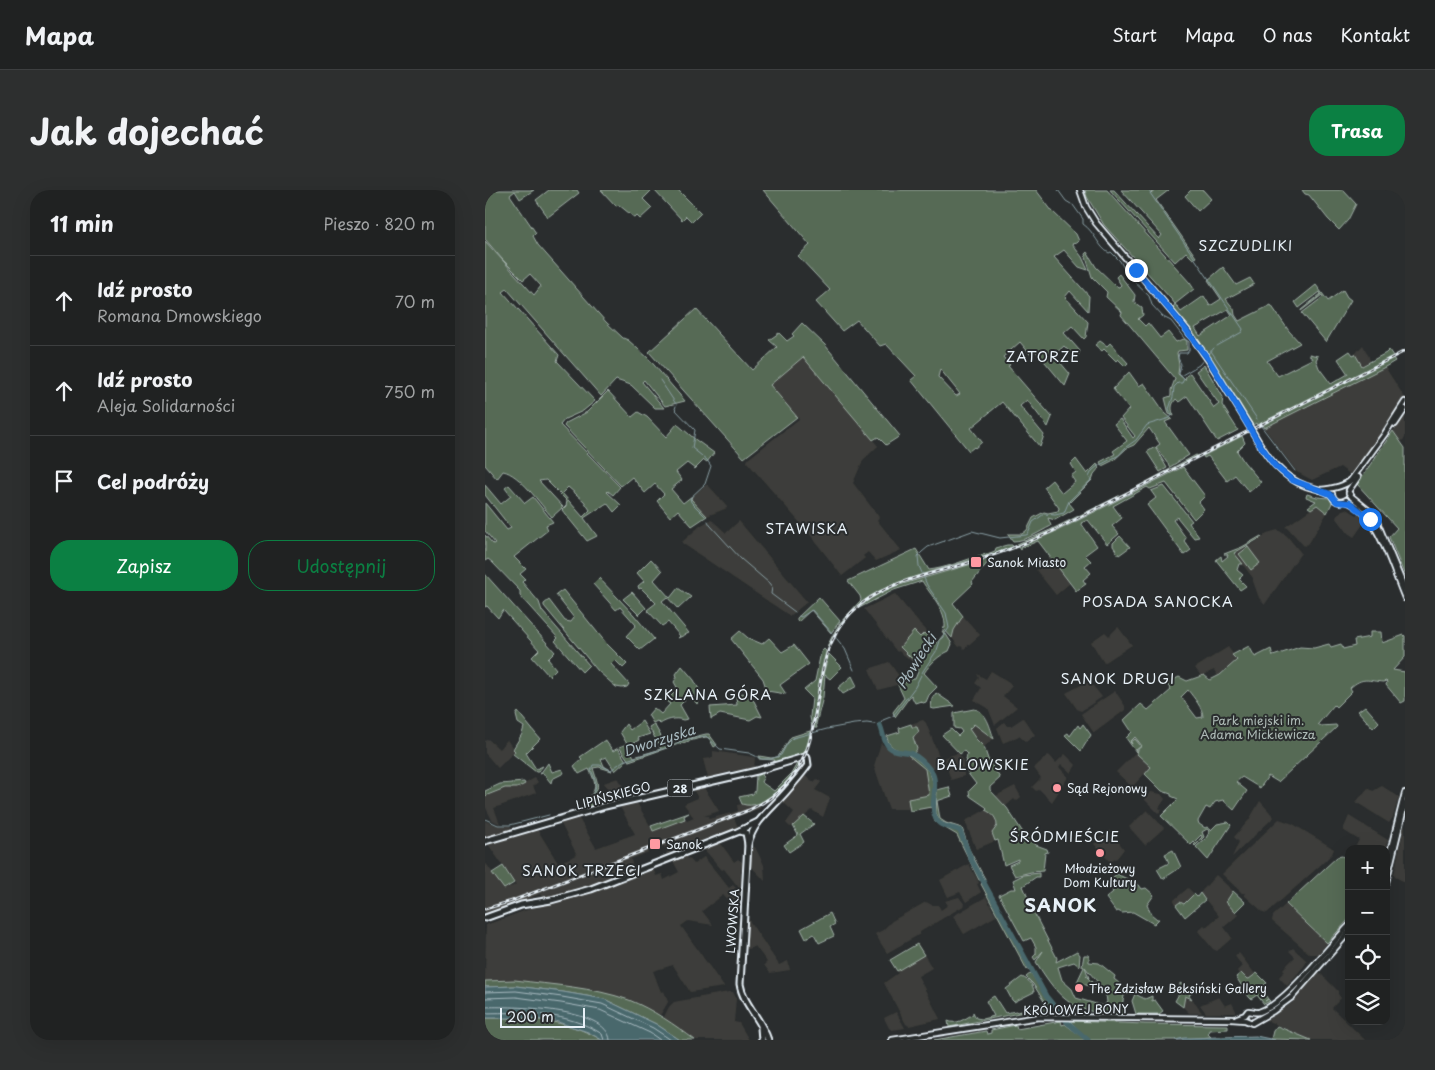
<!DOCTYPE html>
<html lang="pl">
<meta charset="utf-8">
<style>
:root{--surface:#202222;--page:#2d2f2f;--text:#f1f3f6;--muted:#a2a4a5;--line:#3d3f40;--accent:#0b8043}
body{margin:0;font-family:"Playpen Sans",sans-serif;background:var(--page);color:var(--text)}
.controls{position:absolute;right:15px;bottom:15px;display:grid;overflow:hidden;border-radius:10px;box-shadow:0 5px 20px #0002}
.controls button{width:45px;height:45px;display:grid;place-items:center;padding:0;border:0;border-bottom:1px solid var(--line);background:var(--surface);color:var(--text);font:25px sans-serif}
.scale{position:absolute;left:15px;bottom:12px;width:85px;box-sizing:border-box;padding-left:5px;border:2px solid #e8f1f8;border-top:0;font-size:14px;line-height:18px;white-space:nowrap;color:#e8f1f8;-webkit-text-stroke:4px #2a2d2e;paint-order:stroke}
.stop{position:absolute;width:15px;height:15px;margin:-11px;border:4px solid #1a73e8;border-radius:50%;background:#fff}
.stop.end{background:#1a73e8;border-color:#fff;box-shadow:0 1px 5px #0008}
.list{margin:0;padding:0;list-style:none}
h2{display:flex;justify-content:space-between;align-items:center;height:65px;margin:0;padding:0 20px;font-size:21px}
h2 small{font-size:16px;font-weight:400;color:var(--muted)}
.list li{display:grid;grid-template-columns:32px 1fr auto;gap:15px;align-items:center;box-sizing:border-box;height:90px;padding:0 20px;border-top:1px solid var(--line)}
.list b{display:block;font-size:19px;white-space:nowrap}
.list p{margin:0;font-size:16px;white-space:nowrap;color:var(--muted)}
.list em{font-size:16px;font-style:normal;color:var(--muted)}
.actions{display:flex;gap:10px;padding:15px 20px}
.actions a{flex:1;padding:11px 0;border:1px solid var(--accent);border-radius:20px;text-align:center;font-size:18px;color:var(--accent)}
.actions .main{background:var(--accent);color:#fff}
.icon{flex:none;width:28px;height:28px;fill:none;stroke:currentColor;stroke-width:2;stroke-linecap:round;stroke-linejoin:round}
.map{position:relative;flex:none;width:920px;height:850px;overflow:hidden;border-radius:20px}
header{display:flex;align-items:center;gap:30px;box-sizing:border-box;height:70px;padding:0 25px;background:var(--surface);border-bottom:1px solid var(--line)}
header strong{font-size:24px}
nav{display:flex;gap:28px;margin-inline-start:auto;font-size:18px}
.intro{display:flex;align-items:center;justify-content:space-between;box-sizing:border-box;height:120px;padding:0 30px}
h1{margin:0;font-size:35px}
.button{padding:12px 22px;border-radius:20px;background:var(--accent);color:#fff;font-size:18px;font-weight:700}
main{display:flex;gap:30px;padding:0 30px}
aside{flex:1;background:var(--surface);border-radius:20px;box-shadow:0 5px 20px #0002}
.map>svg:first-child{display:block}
.built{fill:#3e3e3a}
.green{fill:#566a55;stroke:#9faea6;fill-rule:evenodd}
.water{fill:#49676c;stroke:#899ea4}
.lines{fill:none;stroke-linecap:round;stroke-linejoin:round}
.shore{stroke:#a8bac0;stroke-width:1}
.stream{stroke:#899ea4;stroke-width:1}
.river{stroke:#49676c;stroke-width:5}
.secondary-casing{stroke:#e8f1f8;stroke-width:8}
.primary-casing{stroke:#e8f1f8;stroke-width:9}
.secondary{stroke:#2a2d2e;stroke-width:4.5}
.primary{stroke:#2a2d2e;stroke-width:5}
.rail-casing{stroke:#e8f1f8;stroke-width:3}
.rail{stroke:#2a2d2e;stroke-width:1;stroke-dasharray:4;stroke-linecap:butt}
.secondary-bridge-casing{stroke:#e8f1f8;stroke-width:8;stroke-linecap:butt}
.secondary-bridge{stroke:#2a2d2e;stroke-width:4.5}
.route{stroke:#1a73e8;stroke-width:6}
.poi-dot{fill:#ff9aa2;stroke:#2a2d2e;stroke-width:2}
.labels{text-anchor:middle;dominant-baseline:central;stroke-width:4;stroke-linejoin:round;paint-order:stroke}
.shield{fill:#2a2d2e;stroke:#afb6bb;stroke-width:1}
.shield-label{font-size:11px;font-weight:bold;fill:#e8f1f8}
.poi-label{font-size:12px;fill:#e8f1f8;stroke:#2a2d2e;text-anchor:start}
.park-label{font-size:12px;fill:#aebbb7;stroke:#2a2d2e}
.street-label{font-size:12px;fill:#e8f1f8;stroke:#2a2d2e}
.neighbourhood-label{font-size:14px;letter-spacing:1px;fill:#e8f1f8;stroke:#2a2d2e}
.water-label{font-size:14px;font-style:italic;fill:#a8bac0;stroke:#2a2d2e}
.district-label{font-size:18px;font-weight:bold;letter-spacing:1px;fill:#e8f1f8;stroke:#2a2d2e}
</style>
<header>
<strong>Mapa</strong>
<nav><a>Start</a><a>Mapa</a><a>O nas</a><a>Kontakt</a></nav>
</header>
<div class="intro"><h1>Jak dojechać</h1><a class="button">Trasa</a></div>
<main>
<aside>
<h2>11 min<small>Pieszo · 820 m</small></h2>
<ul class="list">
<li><svg class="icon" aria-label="ahead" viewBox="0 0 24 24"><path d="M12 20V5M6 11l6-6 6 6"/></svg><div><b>Idź prosto</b><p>Romana Dmowskiego</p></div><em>70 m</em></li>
<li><svg class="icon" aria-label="ahead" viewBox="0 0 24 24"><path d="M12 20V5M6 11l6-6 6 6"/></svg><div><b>Idź prosto</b><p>Aleja Solidarności</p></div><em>750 m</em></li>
<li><svg class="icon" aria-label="arrive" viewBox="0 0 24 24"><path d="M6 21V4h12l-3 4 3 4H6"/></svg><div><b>Cel podróży</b></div></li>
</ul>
<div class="actions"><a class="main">Zapisz</a><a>Udostępnij</a></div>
</aside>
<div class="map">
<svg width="920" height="850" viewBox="0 0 920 850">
<rect width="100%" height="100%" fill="#2a2d2e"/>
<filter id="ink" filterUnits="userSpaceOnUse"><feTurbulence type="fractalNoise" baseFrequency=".02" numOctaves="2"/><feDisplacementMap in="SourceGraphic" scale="10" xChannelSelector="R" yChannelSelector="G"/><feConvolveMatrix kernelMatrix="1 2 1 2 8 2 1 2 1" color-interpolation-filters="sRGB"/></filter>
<g filter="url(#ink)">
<!-- built -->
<g class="built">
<polygon points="878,155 884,167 885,171 877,176 870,164"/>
<polygon points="318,166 393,256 378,270 368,293 394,327 392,330 416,360 391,371 383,362 378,366 380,368 357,386 323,342 262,272 263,269 314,229 285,195"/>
<polygon points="900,177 920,208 869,282 865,284 855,277 827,290 812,282 779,238"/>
<polygon points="920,226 920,248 916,252 908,241"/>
<polygon points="221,295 223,295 242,316 242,318 222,326 206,309 207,306"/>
<polygon points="832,315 842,323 824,353 819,356 803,338 800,337"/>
<polygon points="862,319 872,325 874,323 881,330 869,347 863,343 851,327 857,320"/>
<polygon points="225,330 228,331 241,343 254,331 322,412 305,426 197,353 197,352 215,336"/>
<polygon points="793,340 802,346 816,363 780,414 774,408 768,391 768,388 749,363 773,351 782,343"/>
<polygon points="565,367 585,393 571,405 551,380"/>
<polygon points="410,404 433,432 443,442 442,444 449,452 431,475 419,465 418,465 414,461 412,462 379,419"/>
<polygon points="478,426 495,445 479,459 476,456 474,457 467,448 469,440"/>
<polygon points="633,437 647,455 619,473 606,452 620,442 624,446"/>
<polygon points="743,457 752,470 733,486 729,480 716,486 710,478"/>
<polygon points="404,472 419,493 393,500 384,479"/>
<polygon points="506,481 524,492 527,496 518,506 532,517 510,535 503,518 489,510 496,498 490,493 494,488 492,484 501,489"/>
<polygon points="604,491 617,507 596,521 592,519 581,503"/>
<polygon points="630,501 640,516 640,520 609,543 596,524"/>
<polygon points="538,528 550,545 541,552 534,546 518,553 512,538 519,532 522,536 526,536"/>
<polygon points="438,530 441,533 457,574 447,579 429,563 432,559 428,546 430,538 427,537 426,534"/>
<polygon points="489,533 509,548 499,557 484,539"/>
<polygon points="650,547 657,556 659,571 666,577 647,597 631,582 651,562 644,552"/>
<polygon points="3,549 14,559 22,550 30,561 13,578 0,563 0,551"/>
<polygon points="396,553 404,560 423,565 440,579 446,618 425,621 423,619 404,619 389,576"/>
<polygon points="228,561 268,567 270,568 269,577 251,581 247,581 223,588 218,569 228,568"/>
<polygon points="473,563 478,570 479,586 466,590 459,568"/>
<polygon points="580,564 591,575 586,583 576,574 574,577 583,587 567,612 554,599 551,601 547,597 556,588 549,578 563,565 565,566 571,573"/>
<polygon points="320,586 329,592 332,589 336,592 330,600 345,608 338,627 327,620 308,636 305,637 301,633 309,622 298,612"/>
<polygon points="50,588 53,592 48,596 51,603 9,618 15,634 7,630 0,616 0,606 20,598 32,598"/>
<polygon points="133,588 144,606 129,609 119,593"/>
<polygon points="218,596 234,621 219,626 223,626 224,629 253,621 252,615 257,614 263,615 272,613 276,618 249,628 253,637 181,664 182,662 179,656 146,669 148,679 82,703 57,709 55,704 0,726 0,672 19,699 31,695 3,654 52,639 73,673 92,665 75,632 93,627 111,658 150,644 134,615 151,611 168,641 200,629 202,631 209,628 199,614 213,608 208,599"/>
<polygon points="530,596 536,607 531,611 529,609 521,616 511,606"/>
<polygon points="897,596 914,607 908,627 904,633 871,612 883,598 888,601"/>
<polygon points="666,602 676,604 680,609 674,618 677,620 674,624 659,609"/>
<polygon points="775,611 789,627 747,667 754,652 749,647 764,630"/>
<polygon points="500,620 505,622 510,628 512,633 512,636 507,643 510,651 491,659 480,631"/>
<polygon points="662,620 679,638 660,655 644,637"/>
<polygon points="864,626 903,650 900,659 869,659 874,650 858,640"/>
<polygon points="794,629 808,634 849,659 847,664 840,671 782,723 778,722 759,705 760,703 757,703 737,684"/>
<polygon points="0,631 14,636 25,636 27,639 0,648"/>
<polygon points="919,637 920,638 920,692 910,687 909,684"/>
<polygon points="624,640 639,659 632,668 625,672 609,654"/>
<polygon points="234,651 249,672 253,669 257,672 255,699 239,679 237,680 218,658"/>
<polygon points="270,657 279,675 280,691 264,674 266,658"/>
<polygon points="200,666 202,669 204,668 209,674 219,667 244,698 248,695 255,703 254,722 238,705 217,721 228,735 203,731 196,736 239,797 205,802 188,775 168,781 176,802 179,801 183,812 176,824 173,825 145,811 110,801 30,790 0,791 1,735 47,718 57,716 57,714 91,707 148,687 150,688 168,678 171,686 177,684 179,690 194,682 188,671"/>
<polygon points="484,674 494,693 492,694 496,702 481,712 475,702 463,707 455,690"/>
<polygon points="731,685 748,701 744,706 745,708 741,712 753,725 739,737 747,748 732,761 728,759 713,741 719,735 721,737 734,726 715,703"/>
<polygon points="703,698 709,704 699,714 695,712 691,715 689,710"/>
<polygon points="474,707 480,715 435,742 435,744 402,763 390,744 398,740 407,731 441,712 447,715 453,715 456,720 463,715 460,711"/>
<polygon points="501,707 511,726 479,744 468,726"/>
<polygon points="801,714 842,753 833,764 825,764 787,731 788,726"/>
<polygon points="261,726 294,775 303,771 305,780 285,783 279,775 282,772 270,756 264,759 259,759"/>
<polygon points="433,754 447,778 433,786 455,829 424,836 421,834 399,793 413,783 406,770"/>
<polygon points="808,758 822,771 819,776 802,796 794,787 800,781 798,779 810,767 804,761"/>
<polygon points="754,763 770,784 764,789 761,788 756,783 754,784 752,781 757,776 750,766"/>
<polygon points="834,782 853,801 853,804 856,808 847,818 880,850 826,850 781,830 807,813"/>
<polygon points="244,802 248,802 251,808 249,832 254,833 264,850 210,850 178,829 184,817 189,812"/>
<polygon points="700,806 704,809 707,809 717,823 704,823 698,817"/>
<polygon points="734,807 740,816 747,813 751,821 751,823 721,823 715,815"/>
<polygon points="411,822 420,838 407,840 404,838 399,828"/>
</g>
<!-- green -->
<g class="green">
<path d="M0,0H49L35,9L30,1L25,5L51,43L48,46L53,55L121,132L138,148L143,150L163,168L200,211L180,216L159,190L157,192L179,218H170L146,195L131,190L116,206L22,99L18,102L74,165L72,171L110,211L98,221L80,229L75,235L135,297L128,305L123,301L122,302L136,315L129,322L122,313L99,328L112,346L102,351L77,320L81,316L82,311L61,290L54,291L78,317L67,327C55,314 35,284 18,281L12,289L0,275V51L49,105L56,96L45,84L38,90L17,69L0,49ZM83,297L99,311L105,320L98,327L77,303Z"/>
<polygon points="64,0 92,0 94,3 63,27 51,10"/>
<polygon points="116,0 167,0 158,9 167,18 155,29 152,26 150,28 134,15 131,16"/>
<polygon points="169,0 193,0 216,23 207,32 201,26 197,30"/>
<path d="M278,0H551L567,21L591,44L594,51L592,53L587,54L597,67L603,80L594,77L579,60L569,67L604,106L603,121L585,101L580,107L603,132L601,147L599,149L587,136L579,143L595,161L591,169L579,156L569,165L585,184L580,196L550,160L545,164L535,152L518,167L525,175L523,176L567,227L563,237L542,210L535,216L559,245L555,257L517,212L486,238L497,252L490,258L489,257L484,261L426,190L431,186L401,154L395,156L372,130L357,141L331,112L345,100L313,66L325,55ZM455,179L475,204L471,206L453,187Z"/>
<path d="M600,0H622L705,93L709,99L690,114L696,122L719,106L725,116L736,109L723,90L738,77L751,95L765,88L769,94L741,109L749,119L750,125L754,131L786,115L804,141L815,153L782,171L793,186L827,169L824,164L833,166L831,170L834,178L846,194L863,184L853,169L865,161L868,165L870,164L877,176L901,163L904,160L908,166L772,235L771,233L768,235L727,168L688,118L690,114L686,109L619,35L602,7ZM743,119L747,125L715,146L710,138Z"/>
<polygon points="625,0 629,0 674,49 677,45 636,0 664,0 667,3 671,0 684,0 671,10 711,67 708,69 701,62 690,72"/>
<polygon points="706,0 718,0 726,9 713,21 700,6"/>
<polygon points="817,0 858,0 871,14 863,30 854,40 843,29 824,5 820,4"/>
<path d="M602,62L611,77L631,96L634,97L636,95L631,87L634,84L650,105L649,112L657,118L658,125L653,129L660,136L663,133L675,148L683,142L691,152L699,149L702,151V160L693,161L692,163L694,175L693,184L700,190L701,186L705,183L729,218L734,214L711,181L719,175L738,207L737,215L753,240L732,251L702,206L694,212L691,209C686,215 686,219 689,226L684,224L680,208L686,206V200L690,189L636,125L637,122L621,107L622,102L607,87L600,64Z"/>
<polygon points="831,95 843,111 858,100 862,107 866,110 841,152 817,123 838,107 837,105 816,121 816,120 836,104 835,102 814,118 810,112"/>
<polygon points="211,119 267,180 292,157 284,150 294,143 302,151 309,146 307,144 317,133 340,155 415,246 401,255 393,247 388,250 318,167 285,195 312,227 259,268 164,162"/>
<polygon points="615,151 622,156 625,153 643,173 640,176 633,169 631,171 619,159 617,161 610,155"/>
<polygon points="908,168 910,171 900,177 779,238 777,235"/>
<polygon points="644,182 654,196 659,193 680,223 687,229 680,232 704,265 685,277 671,257 675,254 664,238 649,255 642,258 629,270 617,276 615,272 630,264 628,261 642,251 629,234 635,229 648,248 650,246 636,228 644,219 628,199"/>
<polygon points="123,201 147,227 153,222 162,227 181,247 192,234 211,250 229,263 222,272 219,270 210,279 202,273 191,282 197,290 186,299 198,313 207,306 206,309 222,326 207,336 193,320 185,327 172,311 179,304 170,294 160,303 147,287 136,296 79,236 81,233 102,222"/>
<polygon points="908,241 920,258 920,386 904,347 912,338 872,294"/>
<polygon points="757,246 760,253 752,261 759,272 776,292 764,302 750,285 742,291 723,266 719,268 718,266"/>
<polygon points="670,257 682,278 675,282 662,262"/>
<polygon points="711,265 714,266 581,334 533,356 532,354 565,340 652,297"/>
<path d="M591,269L602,284L612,274L614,278L609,284L607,290L584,313L589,319L570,330L563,328L566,336C554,342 541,351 528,351L523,344H537L542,340L548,328L559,322L563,323L573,321L574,318L559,297L567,290L577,303L590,292L586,286L591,282L586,274Z"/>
<polygon points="698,277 720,306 714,312 719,319 709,329 681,293 665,299 662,297 628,316 637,328 627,336 634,344 622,354 603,330 596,333 612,356 600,365 606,371 600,376 606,383 598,390 601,394 591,401 553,351 536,358 535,360 533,357 572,341"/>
<polygon points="0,295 16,314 26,306 20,298 24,295 40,313 48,307 68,332 61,335 63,340 29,367 41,379 35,384 40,389 37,392 54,412 57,421 104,475 97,482 70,451 73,448 35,406 35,401 7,372 3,369 0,371 0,345 8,354 10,353 0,341 0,313 22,340 26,338 0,305"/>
<polygon points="679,296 707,331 704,333 714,347 709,348 692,327 688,330 701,348 699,351 706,360 699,365 662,315 671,308 666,301"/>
<polygon points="822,304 832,307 844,308 847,313 842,323 832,315 826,319 823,317 831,311 821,307"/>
<polygon points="635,346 645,357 634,365 628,356 628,353"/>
<polygon points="776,346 777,347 749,363 758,374 754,374 752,380 758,385 754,389 761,396 755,400 731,370 736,366 737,371 743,366 742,364 739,364 757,357"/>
<path d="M522,355H527L528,357C470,380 365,388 343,457L342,456L355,433L376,410L375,406L363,391L431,359L444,380C460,378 475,372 490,367C497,365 503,364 510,361L511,358Z"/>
<polygon points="763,357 775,373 766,380 754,364"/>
<polygon points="166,369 177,381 169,390 185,408 193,398 206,407 193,419 182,407 177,411 204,443 193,448 195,446 183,432 177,436 162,420 171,413 156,398 154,399 153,396 159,391 152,383"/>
<path d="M501,370L503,372L487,392L488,394L468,413L478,426L469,440L467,448L458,438H460C461,419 446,406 437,391L409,400L374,418L386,408L404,398Z"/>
<polygon points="0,384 70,462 63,469 71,479 64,486 47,467 54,460 18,420 13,428 2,416 0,417"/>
<polygon points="114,388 149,425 169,449 155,460 141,446 151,435 135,417 131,420 108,394"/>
<polygon points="78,400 121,453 142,474 138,478 130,470 126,474 144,494 142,497 137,498 131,497 113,481 59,416 59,414 64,410 80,431 86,432 89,428 71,405"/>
<polygon points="147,402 161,418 154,425 138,409"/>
<polygon points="334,407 355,431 346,443 326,420 313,432 312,431 312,428"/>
<polygon points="255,441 263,448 277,454 284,448 297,462 309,455 324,474 295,495 301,504 282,501 278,489 246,449"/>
<polygon points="429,441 435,447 439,443 448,452 430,472 415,457"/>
<path d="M457,441H459L467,454L464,461C453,466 446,473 439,483L452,497L444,505L441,512L438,513L436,511L430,513L426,505L410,527L408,522L419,508L413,495L424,491V489H430L433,482L431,475L449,452L451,454L459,444Z"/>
<path d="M885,442H896L897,453L919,445L920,446V467L908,480L920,482V511L916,513L901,495L902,492L901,491L898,492C883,491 878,486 865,498L867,501L851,517L849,515L833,534L836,536L851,535L852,537L793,592L783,586L775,598L757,587L751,592L762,601L749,620L738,610L730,612L725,619L721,617L713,631L714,634L720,638L722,637L726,640L732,634L743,632L746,635L723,670L711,657L721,648L725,641L722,639L717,642L719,647L710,656L709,655L717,647L716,645L706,655L676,626L693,609L686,606V604L677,601L660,584L666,577L652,564L653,559L657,556L650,547L645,552L647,554L646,552L650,549L656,556L651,560V562L641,548L647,542L639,530L656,514L663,520L686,500L682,494L688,491L689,493L690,489L694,487L702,491L719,485L725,490L735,485L752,470L747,465L764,456L770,467L786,459L788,466L815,457L829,458L844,454L846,457L856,454L858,459L870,456L869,450L885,447ZM703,500C709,508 718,518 718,527L712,528L696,507Z"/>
<polygon points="339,459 341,461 327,537 325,527 327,508 319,500 330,491 336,462"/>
<polygon points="344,464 357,477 345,489 340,485 338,507 331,534 332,538 329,538 338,484"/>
<path d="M197,476L209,490L217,505L212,514L208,509H206L204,506L200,507L199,511L195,515L203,529L198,530C190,527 181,530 175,534L172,531L168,533L163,525L169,518L176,524L185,514L181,511L193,499L189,492L192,487L191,484Z"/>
<polygon points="367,486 372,496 358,504 353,498"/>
<polygon points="258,503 269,511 277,527 272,526 265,530 235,524 226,529 225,517 252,515 251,506"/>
<polygon points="451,503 470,516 449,519 446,518 447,509"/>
<polygon points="880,516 894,532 888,538 873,521"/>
<path d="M489,519C502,521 505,538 509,549L489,534L484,539L491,549L499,557L503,569L515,588L505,597V600L522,618L539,644L551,655L562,659L563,662L560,663L558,681L546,682L530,686L524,675L533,671V669L519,675L513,650L510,651L507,643L512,636C512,628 507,623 500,620L502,618L501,617L485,606L484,601L491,594L482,582L481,571L498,583L481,570L482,564L479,561L475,564L457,545L466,539L473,546L477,542L475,539L469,538V523Z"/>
<polygon points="33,522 55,549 41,563 51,579 58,576 53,582 51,582 28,564 30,561 28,559 37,544 39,537 33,533 31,525"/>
<path d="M157,531L165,544L153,548L154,550L143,556L149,567L176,559L164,537L169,534L182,557L200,549L221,544H224L232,555L229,557L224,548L221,547C195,552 169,563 144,571L134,557L142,554L135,542L141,534L145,540Z"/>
<path d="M426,534L427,537H432L434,542L428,547L432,559L429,563C417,560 403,561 402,546L415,542L414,538Z"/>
<polygon points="598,534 606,545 596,561 580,545 583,543 585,546 593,535 595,538"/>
<polygon points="325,541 323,555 319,563 287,573 290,570 274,569 274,566 286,568 293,567 306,547"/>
<path d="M120,550L128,561L133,558L141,571L130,581L121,567L116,569L119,576L127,581L114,577L108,578C112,592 117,598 105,611L107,616L100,617L98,613C113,600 112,595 104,579L94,584L89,576L97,569L95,567Z"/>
<path d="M423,565C428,566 432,569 436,573C458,592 442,607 451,632L462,638L471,640L475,644L481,662L496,690H494L472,645L450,632L446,617L425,621L423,609L444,605L440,579Z"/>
<path d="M316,571C306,589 279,622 257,614L254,607L268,604L270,601L271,585L277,583L278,588L276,592L289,601L306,584L313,572Z"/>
<polygon points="63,573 67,582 77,579 79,583 67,589 66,593 58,583 55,584"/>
<polygon points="39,592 40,594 32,598 20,598 0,606 0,601 15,594"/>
<polygon points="464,597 467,606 452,611 455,629 461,633 477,638 484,659 500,689 484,661 477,643 471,637 454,631 451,622 452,600"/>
<polygon points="204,623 199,626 200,629 168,641 166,636"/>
<polygon points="319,626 329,634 315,644 319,652 304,662 299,655 313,645 308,636"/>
<polygon points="688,660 696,677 678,689 672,679 684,673 680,664"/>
<polygon points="857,666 864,670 864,729 842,753 801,714 852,667"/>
<polygon points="18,676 29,693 19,699 7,683"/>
<path d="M554,683V687H551L538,696L551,727L572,768L571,772L592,761L595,765L594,776L589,772L573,777L577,790L587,799L591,808L618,816L622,812C622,799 608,788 600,777L604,788L601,786L610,795V792L614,799L611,796L613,799L592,792L599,777L597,776L599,765H604V772L614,773L630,786L629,789L640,798L644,799L639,806L637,816L639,817L640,814L641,817L639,824C589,824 577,813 551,772L558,761L550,770L548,767L551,764V757L546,748L539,751L514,705L526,699H531L528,690L538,685Z"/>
<polygon points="632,684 654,695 657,699 661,698 669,705 662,715 666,724 672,729 674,729 669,734 648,722 637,723 633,721 631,722 621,708 628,702 623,691"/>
<polygon points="498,692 544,779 542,780 496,694"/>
<polygon points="748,701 760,712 750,722 741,712"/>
<polygon points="715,703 720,710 700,727 691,715 695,712 699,714 709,704 712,707"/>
<polygon points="345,723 350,734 345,737 349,746 334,753 329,744 321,749 316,739"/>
<polygon points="432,754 439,765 412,781 405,770"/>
<path d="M546,783L570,821L565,819L564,821L539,822L464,837L463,831C471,835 480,829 488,824V822L491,828L497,829L509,826L501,811L509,806L520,823L531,821L532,822L562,816L548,794L541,787Z"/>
<polygon points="756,783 761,788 764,789 772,783 782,793 775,798 783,809 780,811 783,809 785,811 779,814 772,805 766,809 764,807 751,787"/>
<path d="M537,787C545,791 548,794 549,802L529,812L527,810L521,799Z"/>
<path d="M30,790C68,795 107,797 144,810C167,819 190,835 210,850H195L171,834L119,809L78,802L31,796L0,797V791Z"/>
<polygon points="695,793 703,798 707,803 704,805 707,809 700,806 698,817 690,811 695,802"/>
<polygon points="650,804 660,809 667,806 667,811 670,810 678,821 674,824 651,824 647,811"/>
<path d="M0,828C42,828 79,828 117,850H0Z"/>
<polygon points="576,831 577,835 580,834 601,850 449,850 501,841 502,844 506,843 506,840 531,835 532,839"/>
<polygon points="585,831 660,834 743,835 743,839 724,840 723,844 726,847 690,850 604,850"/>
<polygon points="792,836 826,850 786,849 788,841"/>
</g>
<!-- water -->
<g class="water">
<polygon points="31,796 78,802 119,809 171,834 195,850 117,850 103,842 70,831 43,828 0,828 0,797"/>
<polygon points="771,846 790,850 690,850 699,848"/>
</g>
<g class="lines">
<!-- shore -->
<g class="shore">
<polyline points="0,802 31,801 77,807 117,814 168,838 186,850"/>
<polyline points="0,808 31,807 76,813 115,820 165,843 175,850"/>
<path d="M0,817C24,816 123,817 125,850"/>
<path d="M0,823C39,822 83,822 117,844L119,850"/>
</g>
<!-- stream -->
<g class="stream">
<polyline points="573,0 581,11 586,14"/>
<polyline points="663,0 758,139 757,142 732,156"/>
<polyline points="726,161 772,229"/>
<polyline points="722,166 729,158"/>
<polyline points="697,185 714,175 719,169"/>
<polyline points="175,190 191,214"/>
<polyline points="191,216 190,219 210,240 207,258 222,270 226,276 220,294 205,308 206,312 220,326"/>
<polyline points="773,232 810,281"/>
<polyline points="223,331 225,335 256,369 284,393 287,397 286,404 310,422"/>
<polyline points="314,426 316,427 327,420 347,443"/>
<polyline points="350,448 351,448"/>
<polyline points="352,449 360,459 369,480"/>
<path d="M99,614C112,602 114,596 106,580L108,575H115L126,580L138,571L180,558L199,550L221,546L235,559L264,563L277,569H286L296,565L302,554L308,548L342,539L369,534L382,533L395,535L398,530L408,526L430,497L438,481L452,460L455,451L464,438L461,423L442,395L434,376L433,366L437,362L443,357L487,341L515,348L541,345L543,344L548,332L559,324L570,325L579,323L584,311L606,290L604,287L607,281L613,276L634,265L641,257L651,250L662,235L685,228L687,225L684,219L688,207L689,197L693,193H697L699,189L694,184L696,174L693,168L694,163H702L704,160V152L699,148L686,131L678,127L667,115L664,106L643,86L635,71L626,62L624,63C613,57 610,42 598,34V29L588,15"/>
<polyline points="0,629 13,635 25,635 64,625"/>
</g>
<!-- river -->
<path class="river" d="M395,535C398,541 398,548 401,553C406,563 417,561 425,563C433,566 441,574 446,581C456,594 441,621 454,633C460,638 469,637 475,641L486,669L561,806L582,832L603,850"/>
<!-- secondary casing -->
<g class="secondary-casing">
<g id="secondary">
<polyline points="595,0 601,17 611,33 703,141 724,171 763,234"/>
<polyline points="910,234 920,219"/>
<path d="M769,244C782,267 796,287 821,296C830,299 840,300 847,305"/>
<path d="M835,300C845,299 859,297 866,290L899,245L920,212"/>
<polyline points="864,300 873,287"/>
<polyline points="864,303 867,307 883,320 892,332 920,399"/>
<path d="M847,304C848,311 855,314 861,310"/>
<path d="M860,311C893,320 907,379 920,408"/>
<polyline points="901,678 920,603"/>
<polyline points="901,692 920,614"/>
<path d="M752,828L760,825L763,821C768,821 770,823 774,822C801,814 843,757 864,736"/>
<polyline points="407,850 554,827 746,829 760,830 767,833 788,821 807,807 864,742"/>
</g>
</g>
<!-- primary casing -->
<g class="primary-casing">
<g id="primary">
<path d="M255,641L261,643L263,654L255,794C258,814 277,830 283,850"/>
<path d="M0,651L120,616L272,581L319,567L322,568L323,575C316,585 308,594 300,603C286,619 268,632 263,654"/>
<polyline points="0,728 36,715 66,710 106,699 252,642 273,632"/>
<polyline points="276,838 277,850"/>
</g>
</g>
<!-- secondary -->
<use href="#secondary" class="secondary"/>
<!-- primary -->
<use href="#primary" class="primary"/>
<!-- rail casing -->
<g class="rail-casing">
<path id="rail" d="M0,719L27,711L264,620C361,575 308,484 366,423C395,393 441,385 480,374C510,365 538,355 566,342L920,161"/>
</g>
<!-- rail -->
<use href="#rail" class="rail"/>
<!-- secondary-bridge casing -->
<g class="secondary-bridge-casing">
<polyline id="secondary-bridge" points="763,234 769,244"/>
</g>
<!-- secondary-bridge -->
<use href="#secondary-bridge" class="secondary-bridge"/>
</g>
</g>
<g class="lines" filter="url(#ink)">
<!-- route -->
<polyline class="route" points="651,80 695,132 724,170 773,252 790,276 807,290 845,304 852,312 865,313 885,329"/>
</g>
<!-- markers -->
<g class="poi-dot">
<rect x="485" y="366" width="12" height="12" rx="2.5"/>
<circle cx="572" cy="598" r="5"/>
<rect x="164" y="648" width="12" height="12" rx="2.5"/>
<circle cx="615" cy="663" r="5"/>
<circle cx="594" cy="798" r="5"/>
</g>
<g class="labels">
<!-- shield labels -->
<rect class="shield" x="182.5" y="589.5" width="25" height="17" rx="4"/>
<g class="shield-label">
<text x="195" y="598">28</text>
</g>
<!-- poi labels -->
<g class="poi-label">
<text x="502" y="372">Sanok Miasto</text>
<text x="582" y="598">Sąd Rejonowy</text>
<text x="181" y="654">Sanok</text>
<text x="615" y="678" text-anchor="middle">Młodzieżowy<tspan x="615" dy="14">Dom Kultury</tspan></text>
<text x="604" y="798">The Zdzisław Beksiński Gallery</text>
</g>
<!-- park labels -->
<g class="park-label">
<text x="773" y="530">Park miejski im.<tspan x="773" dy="14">Adama Mickiewicza</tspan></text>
</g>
<!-- street labels -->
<g class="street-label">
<text transform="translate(128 605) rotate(-15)">LIPIŃSKIEGO</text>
<text transform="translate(247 731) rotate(-86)">LWOWSKA</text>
<text transform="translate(591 819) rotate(-1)">KRÓLOWEJ BONY</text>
</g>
<!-- neighbourhood labels -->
<g class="neighbourhood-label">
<text x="761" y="55">SZCZUDLIKI</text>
<text x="558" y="166">ZATORZE</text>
<text x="322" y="338">STAWISKA</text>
<text x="673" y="411">POSADA SANOCKA</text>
<text x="633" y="488">SANOK DRUGI</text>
<text x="223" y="504">SZKLANA GÓRA</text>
<text x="498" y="574">BALOWSKIE</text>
<text x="580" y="646">ŚRÓDMIEŚCIE</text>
<text x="97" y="680">SANOK TRZECI</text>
</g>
<!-- water labels -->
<g class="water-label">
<text transform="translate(431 471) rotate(-58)">Płowiecki</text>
<text transform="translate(174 550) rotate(-18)">Dworzyska</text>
</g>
<!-- district labels -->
<g class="district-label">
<text x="576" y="714">SANOK</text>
</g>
</g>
</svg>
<div class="controls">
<button>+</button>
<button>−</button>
<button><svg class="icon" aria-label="locate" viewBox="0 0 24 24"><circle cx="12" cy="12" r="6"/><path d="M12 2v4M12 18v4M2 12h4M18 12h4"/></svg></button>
<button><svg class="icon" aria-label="layers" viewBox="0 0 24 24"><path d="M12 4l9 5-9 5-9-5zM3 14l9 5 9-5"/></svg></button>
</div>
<div class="scale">200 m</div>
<div class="stop" style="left:885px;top:329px"></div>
<div class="stop end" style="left:651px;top:80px"></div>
</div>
</main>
